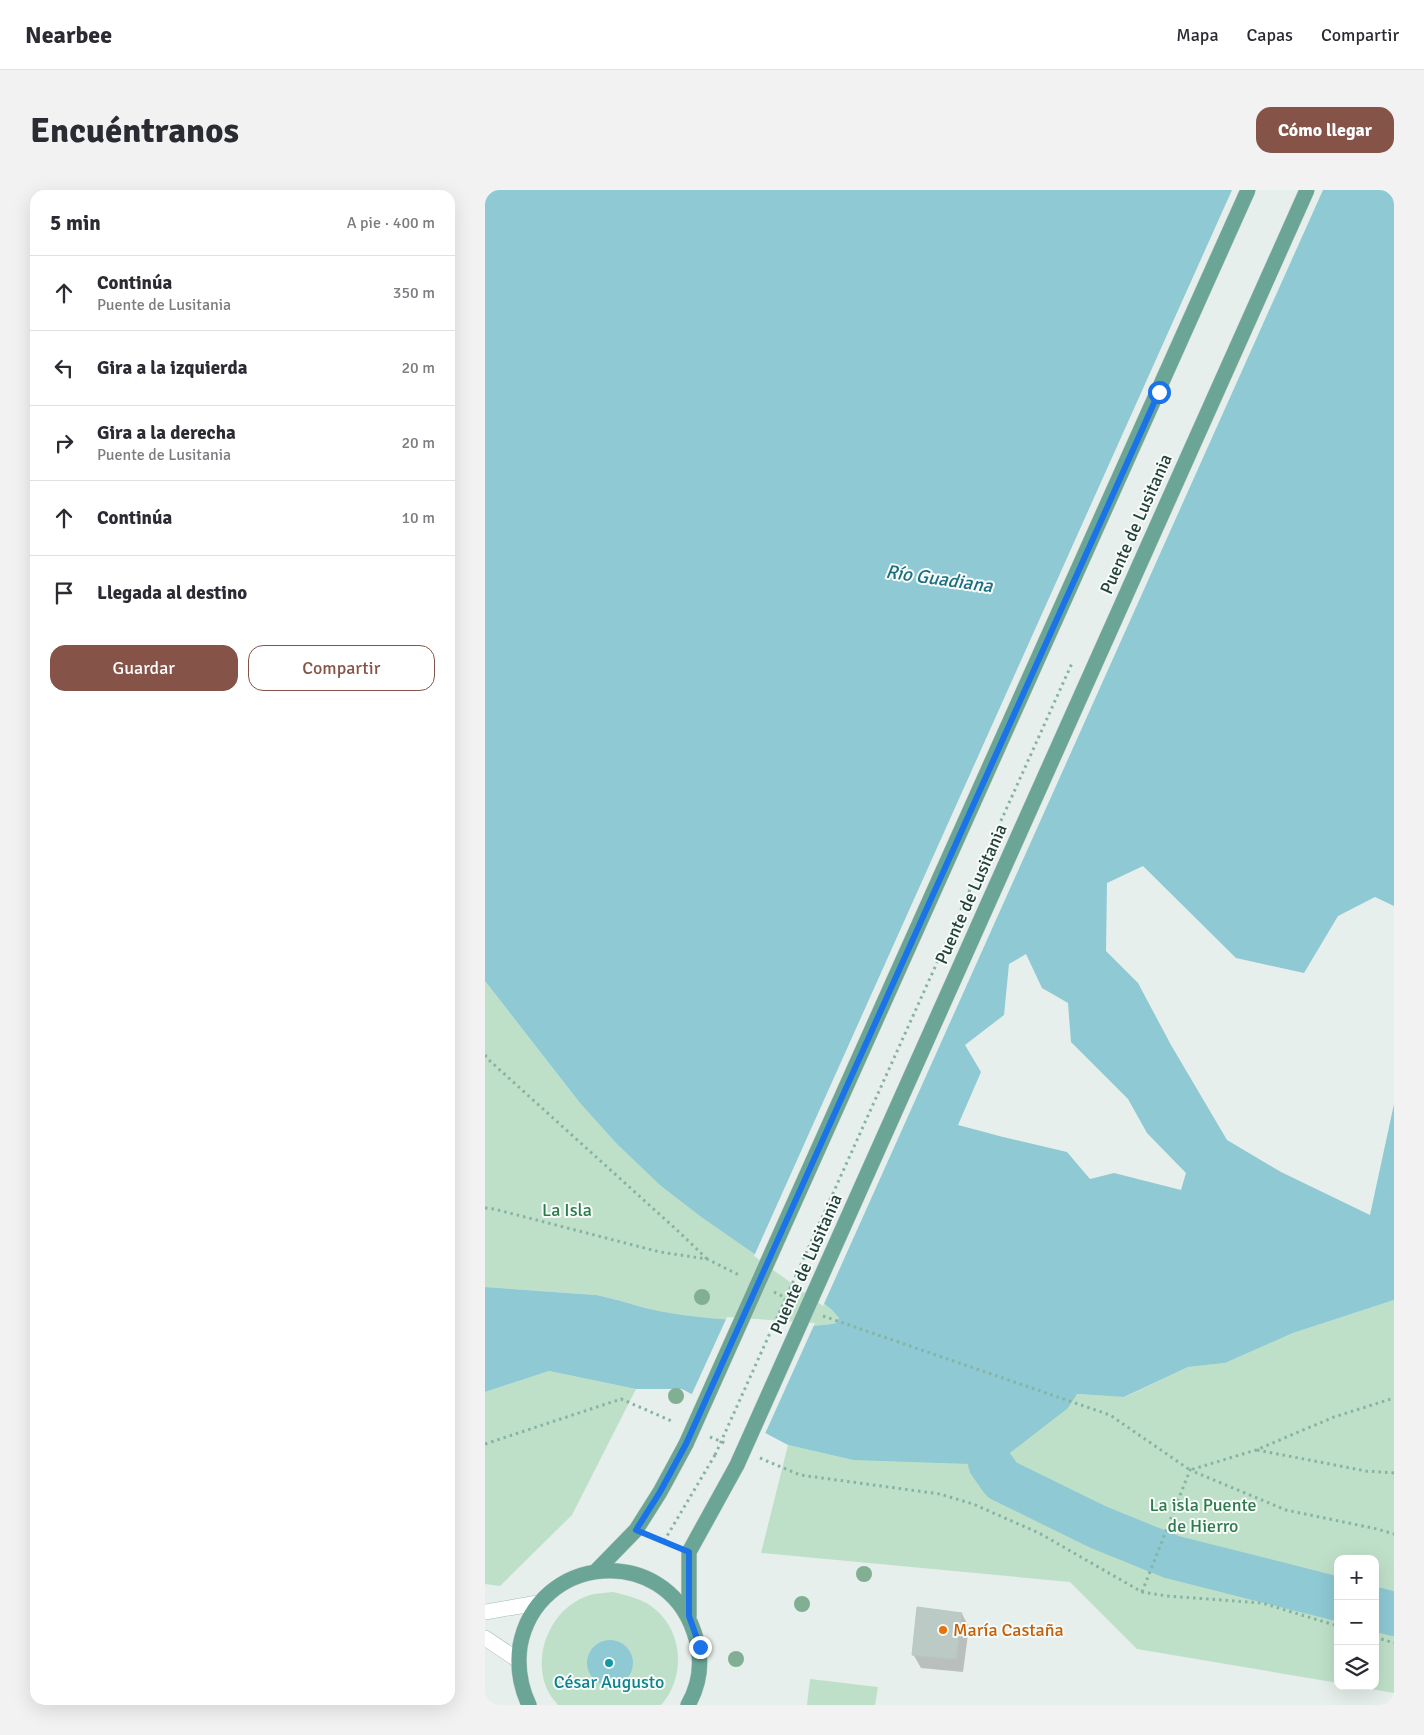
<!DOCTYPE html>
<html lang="es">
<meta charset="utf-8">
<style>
:root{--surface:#fff;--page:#f2f2f3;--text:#2b2b33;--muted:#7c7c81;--line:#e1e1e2;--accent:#855347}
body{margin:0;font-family:Signika,sans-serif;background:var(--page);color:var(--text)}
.controls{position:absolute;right:15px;bottom:15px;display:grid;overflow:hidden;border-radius:10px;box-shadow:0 5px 20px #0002}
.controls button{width:45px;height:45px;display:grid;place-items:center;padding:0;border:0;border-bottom:1px solid var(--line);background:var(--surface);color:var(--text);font:25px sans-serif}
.stop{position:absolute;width:15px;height:15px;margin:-11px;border:4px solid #1a73e8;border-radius:50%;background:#fff}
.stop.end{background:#1a73e8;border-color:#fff;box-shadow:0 1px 5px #0008}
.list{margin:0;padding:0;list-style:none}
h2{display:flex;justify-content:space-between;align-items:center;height:65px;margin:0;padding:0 20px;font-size:21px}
h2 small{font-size:16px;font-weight:400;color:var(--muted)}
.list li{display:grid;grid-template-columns:32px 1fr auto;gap:15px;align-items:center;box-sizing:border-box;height:75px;padding:0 20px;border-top:1px solid var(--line)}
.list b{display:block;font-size:19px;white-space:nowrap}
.list p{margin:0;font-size:16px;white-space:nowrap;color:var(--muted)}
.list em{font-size:16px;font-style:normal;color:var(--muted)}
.actions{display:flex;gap:10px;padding:15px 20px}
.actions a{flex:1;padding:11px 0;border:1px solid var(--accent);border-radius:15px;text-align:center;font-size:18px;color:var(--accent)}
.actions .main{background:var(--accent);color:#fff}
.icon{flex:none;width:28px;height:28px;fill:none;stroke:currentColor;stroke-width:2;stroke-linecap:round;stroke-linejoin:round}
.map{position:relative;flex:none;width:909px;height:1515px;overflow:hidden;border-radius:15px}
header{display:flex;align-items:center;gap:30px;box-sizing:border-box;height:70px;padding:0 25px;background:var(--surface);border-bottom:1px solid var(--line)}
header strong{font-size:24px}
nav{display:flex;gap:28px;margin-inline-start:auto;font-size:18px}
.intro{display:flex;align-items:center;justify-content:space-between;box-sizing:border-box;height:120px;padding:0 30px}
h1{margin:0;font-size:35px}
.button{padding:12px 22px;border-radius:15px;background:var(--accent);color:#fff;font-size:18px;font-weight:700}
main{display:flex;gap:30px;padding:0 30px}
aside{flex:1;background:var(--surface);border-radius:15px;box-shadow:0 5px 20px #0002}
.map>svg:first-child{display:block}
.green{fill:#bfe0c8}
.water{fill:#8ec9d4;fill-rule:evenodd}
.pier{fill:#e6efeb}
.shadow{fill:#0003}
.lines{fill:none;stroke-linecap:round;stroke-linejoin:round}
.river{stroke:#8ec9d4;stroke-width:44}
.building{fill:#bbcac4;stroke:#b8c9c2}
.secondary-casing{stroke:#a4bbb3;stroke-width:16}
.primary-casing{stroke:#c2cac8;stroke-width:16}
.path{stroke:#86b3a5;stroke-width:3;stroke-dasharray:2.5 4;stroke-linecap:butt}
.secondary{stroke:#fff;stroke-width:15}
.primary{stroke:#6aa596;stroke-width:15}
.primary-bridge-casing{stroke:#c2cac8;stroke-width:16;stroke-linecap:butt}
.path-bridge{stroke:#86b3a5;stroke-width:3;stroke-dasharray:2.5 4;stroke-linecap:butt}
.primary-bridge{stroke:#6aa596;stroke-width:15}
.tree{fill:#80af93}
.route{stroke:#1a73e8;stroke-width:6}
.food-dot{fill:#e8710a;stroke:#f7fbf9;stroke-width:2}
.culture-dot{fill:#0f9aa8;stroke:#f7fbf9;stroke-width:2}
.labels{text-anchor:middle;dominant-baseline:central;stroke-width:4;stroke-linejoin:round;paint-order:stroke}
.street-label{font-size:18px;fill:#24423a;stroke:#f7fbf9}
.park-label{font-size:18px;fill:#2d7a4b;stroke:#f7fbf9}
.food-label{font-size:18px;fill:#c56008;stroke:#f7fbf9;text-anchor:start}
.culture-label{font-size:18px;fill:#0d838f;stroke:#f7fbf9}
.water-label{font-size:19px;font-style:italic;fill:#1c6f80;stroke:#f7fbf9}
</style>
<header>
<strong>Nearbee</strong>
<nav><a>Mapa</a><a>Capas</a><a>Compartir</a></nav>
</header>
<div class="intro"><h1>Encuéntranos</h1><a class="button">Cómo llegar</a></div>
<main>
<aside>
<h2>5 min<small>A pie · 400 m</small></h2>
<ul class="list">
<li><svg class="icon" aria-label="ahead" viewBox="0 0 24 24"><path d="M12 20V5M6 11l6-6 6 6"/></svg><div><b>Continúa</b><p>Puente de Lusitania</p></div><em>350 m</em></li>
<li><svg class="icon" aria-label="left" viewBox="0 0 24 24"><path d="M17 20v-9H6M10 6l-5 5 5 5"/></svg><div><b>Gira a la izquierda</b></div><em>20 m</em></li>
<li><svg class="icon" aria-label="right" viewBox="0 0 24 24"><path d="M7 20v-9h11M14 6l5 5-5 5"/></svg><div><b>Gira a la derecha</b><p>Puente de Lusitania</p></div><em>20 m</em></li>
<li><svg class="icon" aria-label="ahead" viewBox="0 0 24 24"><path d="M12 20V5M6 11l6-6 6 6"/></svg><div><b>Continúa</b></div><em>10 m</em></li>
<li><svg class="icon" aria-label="arrive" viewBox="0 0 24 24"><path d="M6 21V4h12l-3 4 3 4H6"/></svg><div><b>Llegada al destino</b></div></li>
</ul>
<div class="actions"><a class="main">Guardar</a><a>Compartir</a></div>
</aside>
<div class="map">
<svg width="909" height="1515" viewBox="0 0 909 1515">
<rect width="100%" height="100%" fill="#e6efeb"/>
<!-- green -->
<g class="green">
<path d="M0,791L95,913L130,952L290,1077L347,1120L354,1128L351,1133C331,1138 307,1135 286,1133C249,1130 211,1128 174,1121C153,1117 133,1109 111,1105L0,1097Z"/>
<polygon points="909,1110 909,1503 870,1496 890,1496 890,1369 853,1369 853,1493 652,1459 585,1392 276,1363 303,1255 368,1270 583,1218 591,1204 640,1207 703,1177 740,1173 808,1143"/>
<polygon points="64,1181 151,1199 87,1325 15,1396 0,1394 0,1202"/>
<path d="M128,1402C144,1406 159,1409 171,1420C199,1444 200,1489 176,1515H73C70,1511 66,1507 64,1503C45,1466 66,1417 105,1405C112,1403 121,1403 128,1402Z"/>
<polygon points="325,1489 393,1497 390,1515 322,1515"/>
</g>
<!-- water -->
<g class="water">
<path d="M0,0H909V716L890,707L853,726L819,783L751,768L658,676L622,693L621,761L653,793L686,855L742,950L796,982L885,1025L909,914V1110L808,1143L740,1173L703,1177L639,1207L592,1204L583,1218L526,1262L505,1273L486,1274L368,1270L303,1255L197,1199H151L64,1181L0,1202V1097L111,1105C133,1109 153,1117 174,1121C211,1128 249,1130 286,1133C307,1135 331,1138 351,1133L354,1128L347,1120L323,1101L215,1026L175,995L130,952L95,913L0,791ZM541,764L557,798L583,813L586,852L643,909L662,943L701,983L696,1000L629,983L605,989L582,962L518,947L473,935L496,882L480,855L519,825L524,774Z"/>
<circle cx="125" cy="1473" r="23"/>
</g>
<!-- pier -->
<g class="pier">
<polygon points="747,0 838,0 338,1116 269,1066"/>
<polygon points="242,1127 330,1133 279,1246 206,1206"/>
</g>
<!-- shadow -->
<polygon class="shadow" points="477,1424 484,1437 478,1482 436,1478 428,1464"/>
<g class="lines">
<!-- river -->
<g class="river">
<polyline points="505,1273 517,1290 613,1337 687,1367 853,1409"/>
<polyline points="890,1419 909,1424"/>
</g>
</g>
<!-- building -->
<polygon class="building" points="432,1417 477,1423 471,1469 427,1465"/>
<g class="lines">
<!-- secondary casing -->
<g class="secondary-casing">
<g id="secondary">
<polyline points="0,1422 53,1413"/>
<polyline points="0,1448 33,1470"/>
</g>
</g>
<!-- primary casing -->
<g class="primary-casing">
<g id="primary">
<polyline points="112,1380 151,1340 175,1302 201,1254"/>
<polyline points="204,1426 204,1362 252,1275"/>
<path d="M44,1515C35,1496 32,1477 35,1456C52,1364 179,1353 209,1442C218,1467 216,1492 203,1515"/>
</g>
</g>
<!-- path -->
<g class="path">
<polyline points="0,865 5,871 193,1041 222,1069"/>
<polyline points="0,1018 9,1019 175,1062 222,1069 256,1086"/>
<polyline points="289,1102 305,1110"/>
<polyline points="338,1126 625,1225 705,1280 771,1260 849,1227 909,1208"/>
<polyline points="225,1247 242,1254"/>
<polyline points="0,1254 136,1209 189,1232"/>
<polyline points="772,1260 881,1281 909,1283"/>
<polyline points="275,1268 315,1285 455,1304 488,1314 554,1343 657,1402 682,1406 777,1413 853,1436"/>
<polyline points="168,1347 187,1355"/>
<polyline points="179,1351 230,1265"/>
<polyline points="657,1402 705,1280 801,1320 892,1339 909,1344"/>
<polyline points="890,1447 909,1453"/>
</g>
<!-- secondary -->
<use href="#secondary" class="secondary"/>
<!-- primary -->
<use href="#primary" class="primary"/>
<!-- primary-bridge casing -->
<g class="primary-bridge-casing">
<g id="primary-bridge">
<polyline points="201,1254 763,0"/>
<polyline points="252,1275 822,0"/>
</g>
</g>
<!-- path-bridge -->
<polyline class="path-bridge" points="230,1265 588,471"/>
<!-- primary-bridge -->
<use href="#primary-bridge" class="primary-bridge"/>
</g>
<!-- trees -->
<g class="tree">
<circle cx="217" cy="1107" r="8"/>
<circle cx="191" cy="1206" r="8"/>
<circle cx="379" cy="1384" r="8"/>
<circle cx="317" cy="1414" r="8"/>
<circle cx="251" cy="1469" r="8"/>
</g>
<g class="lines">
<!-- route -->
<polyline class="route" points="215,1457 204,1426 204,1362 151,1340 175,1302 201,1254 674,202"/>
</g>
<!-- markers -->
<circle class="food-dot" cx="458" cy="1440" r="5"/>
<circle class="culture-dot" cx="124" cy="1473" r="5"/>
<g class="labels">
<!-- street labels -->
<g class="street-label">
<text transform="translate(651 334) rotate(-66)">Puente de Lusitania</text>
<text transform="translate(486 704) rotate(-66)">Puente de Lusitania</text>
<text transform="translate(321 1074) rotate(-66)">Puente de Lusitania</text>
</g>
<!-- park labels -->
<g class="park-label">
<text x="82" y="1020">La Isla</text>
<text x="718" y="1315">La isla Puente<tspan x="718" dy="21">de Hierro</tspan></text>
</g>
<!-- food labels -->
<g class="food-label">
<text x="468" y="1440">María Castaña</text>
</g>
<!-- culture labels -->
<g class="culture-label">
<text x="124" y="1492">César Augusto</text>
</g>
<!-- water labels -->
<g class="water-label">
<text transform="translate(454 389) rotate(8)">Río Guadiana</text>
</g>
</g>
</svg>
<div class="controls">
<button>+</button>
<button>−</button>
<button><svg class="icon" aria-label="layers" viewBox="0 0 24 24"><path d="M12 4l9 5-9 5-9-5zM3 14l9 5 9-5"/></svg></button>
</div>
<div class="stop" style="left:674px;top:202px"></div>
<div class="stop end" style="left:215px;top:1457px"></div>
</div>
</main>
